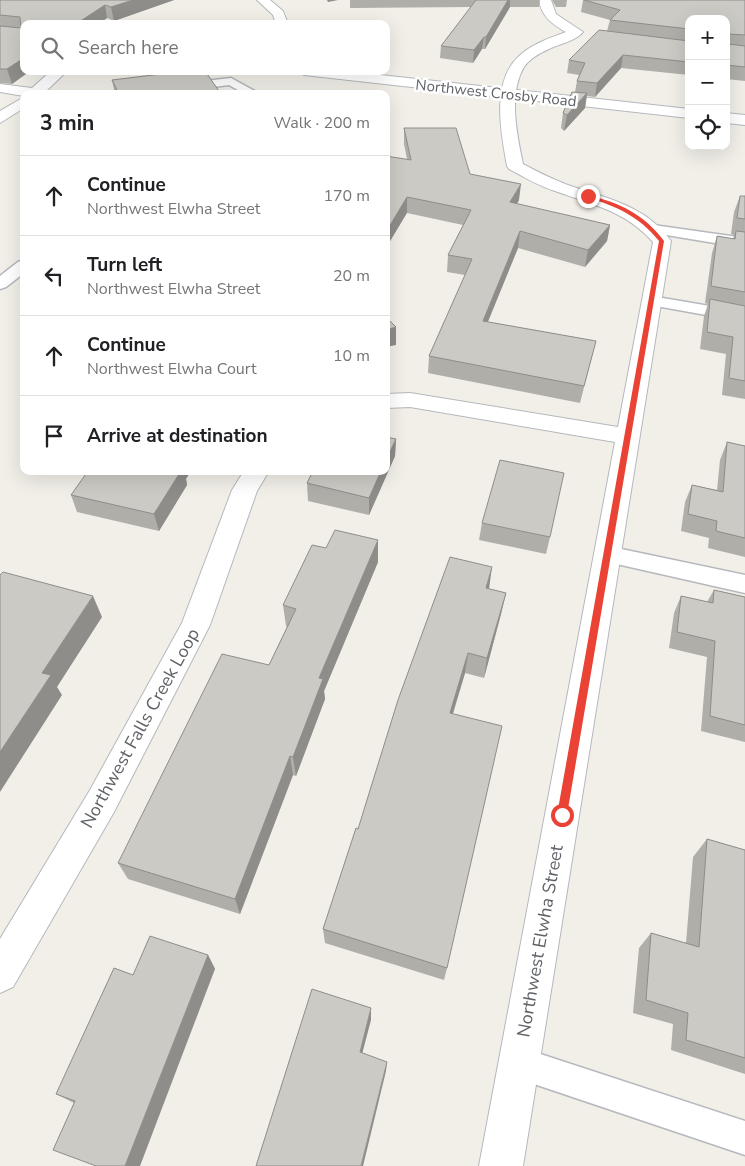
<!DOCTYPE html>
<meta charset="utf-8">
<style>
:root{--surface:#fff;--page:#f6f6f6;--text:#202124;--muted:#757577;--line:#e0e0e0}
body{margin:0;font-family:"Nunito Sans",sans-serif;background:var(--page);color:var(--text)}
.controls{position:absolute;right:15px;top:15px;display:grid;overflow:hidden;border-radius:10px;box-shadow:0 5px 20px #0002}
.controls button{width:45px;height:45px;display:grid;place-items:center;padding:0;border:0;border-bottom:1px solid var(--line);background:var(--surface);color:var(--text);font:25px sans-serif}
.stop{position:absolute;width:15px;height:15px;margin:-11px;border:4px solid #ea4335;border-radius:50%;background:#fff}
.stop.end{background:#ea4335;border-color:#fff;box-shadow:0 1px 5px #0008}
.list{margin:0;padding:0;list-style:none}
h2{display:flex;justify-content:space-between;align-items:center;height:65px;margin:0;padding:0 20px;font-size:21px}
h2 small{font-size:16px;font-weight:400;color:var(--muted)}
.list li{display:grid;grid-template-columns:32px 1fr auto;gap:15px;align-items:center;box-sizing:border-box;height:80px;padding:0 20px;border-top:1px solid var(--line)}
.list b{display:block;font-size:19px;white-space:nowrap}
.list p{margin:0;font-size:16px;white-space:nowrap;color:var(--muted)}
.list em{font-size:16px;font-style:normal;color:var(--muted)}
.icon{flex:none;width:28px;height:28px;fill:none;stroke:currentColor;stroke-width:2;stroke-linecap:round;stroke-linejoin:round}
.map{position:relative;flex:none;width:745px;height:1166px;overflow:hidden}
.search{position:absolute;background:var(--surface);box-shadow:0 5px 20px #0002;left:20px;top:20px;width:370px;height:55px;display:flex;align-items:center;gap:12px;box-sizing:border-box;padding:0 18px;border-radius:10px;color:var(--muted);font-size:19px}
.panel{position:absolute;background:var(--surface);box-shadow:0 5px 20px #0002;left:20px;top:90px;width:370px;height:385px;border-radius:10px}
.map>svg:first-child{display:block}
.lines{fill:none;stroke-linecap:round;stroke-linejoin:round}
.service-casing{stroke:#b5b8bc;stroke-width:3}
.minor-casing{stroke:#b5b8bc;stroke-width:2}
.tertiary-casing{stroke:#b5b8bc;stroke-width:2}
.service{fill:#fff;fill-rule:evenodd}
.minor{fill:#fff;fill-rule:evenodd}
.tertiary{fill:#fff;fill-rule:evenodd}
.wall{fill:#afaea9}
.shaded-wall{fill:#8f8d8a}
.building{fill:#cccac5;stroke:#8f8d8a}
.route{fill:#ea4335}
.labels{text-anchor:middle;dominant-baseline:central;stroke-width:5;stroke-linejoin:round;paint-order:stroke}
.far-street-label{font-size:15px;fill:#5f6368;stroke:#fff}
.street-label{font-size:18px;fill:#5f6368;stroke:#fff}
</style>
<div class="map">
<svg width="745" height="1166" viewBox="0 0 745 1166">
<rect width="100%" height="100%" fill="#f1efe8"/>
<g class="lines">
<!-- service casing -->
<g class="service-casing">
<g id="service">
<polygon points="231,78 260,94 245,94 229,85 157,94 120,94 126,90"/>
<polygon points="653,225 745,238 745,248 648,232 646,229"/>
<polygon points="24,260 24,273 6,287 0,289 0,276 18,262"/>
<polygon points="651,296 745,312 745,322 645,304 643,301"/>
<polygon points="607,546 745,575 745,593 599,560 596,554 599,548"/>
<polygon points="519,1047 745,1121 745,1155 507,1075 503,1063 507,1051"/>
</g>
</g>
<!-- minor casing -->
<g class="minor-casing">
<g id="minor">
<polygon points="257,0 270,0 283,11 288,24 276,24 273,15"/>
<path d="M539,0H551L556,14L583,32C576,41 559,44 549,49C540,53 529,59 524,67C508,94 517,135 523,164C536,171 550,178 565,184C604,198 645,204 671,241L523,1166H479L615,442L410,407L386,408V394L410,393L618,427L653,242C626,211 591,204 555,191C539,186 524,177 509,169L507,166C501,133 491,83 518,57C531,44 550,38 566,32C553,25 541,16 539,0Z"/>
<polygon points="51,71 67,71 43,94 24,94 24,96 0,92 0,84 32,88"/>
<polygon points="24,97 24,108 0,123 0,111"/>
<polygon points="244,471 269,471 257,491 210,625 114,812 13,987 0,993 0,939 90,790 182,623 232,490"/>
</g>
</g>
<!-- tertiary casing -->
<g class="tertiary-casing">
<g id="tertiary">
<polygon points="297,71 344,71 689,109 689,118 304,75"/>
<polygon points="726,113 745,115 745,125 726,123"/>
</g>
</g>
<!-- service -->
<use href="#service" class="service"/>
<!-- minor -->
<use href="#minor" class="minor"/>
<!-- tertiary -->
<use href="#tertiary" class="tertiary"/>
</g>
<!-- wall -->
<g class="wall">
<polygon points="0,0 174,0 114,21 107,18 24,71 30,71 12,84 0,83"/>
<polygon points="350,0 540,0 539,7 510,7 485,49 482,49 473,63 440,58 441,46 471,7 350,8"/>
<polygon points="552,0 567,0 566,7 556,7"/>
<polygon points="583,0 745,0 745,81 726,79 726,19 689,19 689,75 621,68 595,97 587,96 585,108 564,131 561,128 563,113 575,92 577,81 579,75 567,73 569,60 607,31 610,20 581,12"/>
<polygon points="112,80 221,94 115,94"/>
<polygon points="404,128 470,174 519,200 517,204 610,225 607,241 585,267 518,248 488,322 596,341 580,403 428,373 429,356 465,275 447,272 448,255 463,225 407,213 407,159 404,144"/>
<polygon points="740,196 745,196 745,399 722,395 726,354 700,349 704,316 708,304 705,303 712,253 717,236 733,239 734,235 731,234 734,212"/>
<polygon points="396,439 395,456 369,515 308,501 307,483"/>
<polygon points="727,442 745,446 745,557 708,548 709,538 681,531 685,502 692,485 717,490 720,460"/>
<polygon points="186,479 187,485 159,531 77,512 71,495"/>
<polygon points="482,523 550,537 546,554 479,540"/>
<polygon points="378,540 378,562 324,691 325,699 296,776 293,775 240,914 128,879 118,863 269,665 287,627 286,626 283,605 326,548"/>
<polygon points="489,589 506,593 501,614 484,678 465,673 453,714 447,968 444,980 325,943 323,929 358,829"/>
<polygon points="714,590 745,597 745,742 701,731 707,657 669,648 674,613 681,596 707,602"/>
<polygon points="707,839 745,850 745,1074 671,1050 673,1024 633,1013 639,948 651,933 686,943 693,857"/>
<polygon points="208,955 215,969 74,1103 56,1094 133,975"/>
</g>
<!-- shaded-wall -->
<g class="shaded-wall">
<polygon points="133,0 174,0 114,21 111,7"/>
<polygon points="327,0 338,0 328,2"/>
<polygon points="508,0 510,0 510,7 485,49 486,37"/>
<polygon points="105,5 107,18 99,24 76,24"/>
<polygon points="484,37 482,49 473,63 474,50"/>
<polygon points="623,55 621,68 595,97 597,83"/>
<polygon points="24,58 24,71 30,71 12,84 7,69"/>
<polygon points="587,93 585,108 564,131 567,115"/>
<polygon points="521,184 519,200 508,218 510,202"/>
<polygon points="407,197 407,213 386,248 386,232"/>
<polygon points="610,225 607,241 585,267 588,250"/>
<polygon points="520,231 518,248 481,338 483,321"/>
<polygon points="396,327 396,345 386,347 386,330"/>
<polygon points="396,439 395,456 369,515 369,498 381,471 386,471 386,460"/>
<polygon points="179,471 191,471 186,479 187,485 159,531 154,514"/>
<polygon points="378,540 378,562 324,691 325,699 296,776 293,757 319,678"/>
<polygon points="492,567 489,589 486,588"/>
<polygon points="506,593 501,614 484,678 487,658"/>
<polygon points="93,596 102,617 57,687 62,695 0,792 0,752 42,673"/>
<polygon points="468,653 465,673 447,732 450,713"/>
<polygon points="290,756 293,775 240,914 235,899"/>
<polygon points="208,955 215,969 140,1166 125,1166"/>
<polygon points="371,1008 371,1020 360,1062 360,1052"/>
<polygon points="387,1062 386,1071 363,1166 361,1166"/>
</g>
<!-- building -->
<g class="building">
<polygon points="0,0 133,0 111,7 105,5 76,24 24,24 24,58 7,69 0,69 0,26 21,28 20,17 0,15"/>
<polygon points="476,0 508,0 486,37 484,37 474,50 441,46"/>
<polygon points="584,0 745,0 745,35 728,34 728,44 745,46 745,67 726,65 726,19 689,19 689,29 610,20 620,10"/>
<polygon points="599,30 689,41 689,62 623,55 597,83 577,81 585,63 569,60"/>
<polygon points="186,71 205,71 221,94 119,94 112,80"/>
<polygon points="572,92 587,93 567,115 563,113"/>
<polygon points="404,128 456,128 470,174 521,184 510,202 610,225 588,250 520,231 483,321 596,341 584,386 429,356 472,259 448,255 471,210 407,197 386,232 386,156 411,160"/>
<polygon points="740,196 745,196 745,219 737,218"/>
<polygon points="736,231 745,232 745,292 711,286 717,236 735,239"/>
<polygon points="710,299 745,306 745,381 729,378 733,337 707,332"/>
<polygon points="386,317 396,327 386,330"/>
<polygon points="386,437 396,439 386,460"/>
<polygon points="727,442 745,446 745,538 716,531 717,521 688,514 692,485 723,492"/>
<polygon points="500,460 564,473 550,537 482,523"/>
<polygon points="88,471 181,471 154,514 71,495"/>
<polygon points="313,471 381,471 369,498 307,483"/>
<polygon points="335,530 378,540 319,678 323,679 293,757 290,756 235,899 118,863 222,654 269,665 296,609 283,605 312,545 326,548"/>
<polygon points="450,557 492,567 486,588 506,593 487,658 468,653 450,713 502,726 447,968 323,929 356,828 358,829 398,700"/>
<polygon points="3,572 93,596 42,673 51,675 0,752 0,575"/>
<polygon points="714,590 745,597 745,725 710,716 715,641 677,632 681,596 713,603"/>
<polygon points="707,839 745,850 745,1058 686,1040 688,1013 646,1000 651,933 699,947"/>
<polygon points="150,936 208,955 125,1166 96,1166 53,1150 75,1101 56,1094 114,968 133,975"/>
<polygon points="312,989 371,1008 360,1052 387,1062 361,1166 256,1166"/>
</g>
<!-- route -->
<path class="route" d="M588,195C620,203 644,214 664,241L567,815L562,819L557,815L659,241C639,216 616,206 586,197Z"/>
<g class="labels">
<!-- far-street labels -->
<g class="far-street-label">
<text transform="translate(496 93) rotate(6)">Northwest Crosby Road</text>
</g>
<!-- street labels -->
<g class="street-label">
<text transform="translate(140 728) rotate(-61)">Northwest Falls Creek Loop</text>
<text transform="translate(540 941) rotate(-80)">Northwest Elwha Street</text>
</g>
</g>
</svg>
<div class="controls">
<button>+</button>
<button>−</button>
<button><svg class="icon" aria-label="locate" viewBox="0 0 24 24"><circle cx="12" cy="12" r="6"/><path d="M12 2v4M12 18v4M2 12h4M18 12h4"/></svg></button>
</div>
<div class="stop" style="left:562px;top:815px"></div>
<div class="stop end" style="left:588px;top:196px"></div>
<div class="search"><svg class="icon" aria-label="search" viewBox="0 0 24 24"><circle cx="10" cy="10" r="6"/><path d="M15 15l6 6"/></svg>Search here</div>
<section class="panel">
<h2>3 min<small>Walk · 200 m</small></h2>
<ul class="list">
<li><svg class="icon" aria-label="ahead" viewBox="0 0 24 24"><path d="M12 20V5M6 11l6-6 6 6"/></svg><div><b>Continue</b><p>Northwest Elwha Street</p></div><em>170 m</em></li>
<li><svg class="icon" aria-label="left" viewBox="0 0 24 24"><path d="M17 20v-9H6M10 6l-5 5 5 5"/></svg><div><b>Turn left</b><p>Northwest Elwha Street</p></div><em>20 m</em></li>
<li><svg class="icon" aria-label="ahead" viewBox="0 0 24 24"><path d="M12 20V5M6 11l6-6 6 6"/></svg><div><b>Continue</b><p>Northwest Elwha Court</p></div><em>10 m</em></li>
<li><svg class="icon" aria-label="arrive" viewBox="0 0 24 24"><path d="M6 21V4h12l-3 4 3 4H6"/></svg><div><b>Arrive at destination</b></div></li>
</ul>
</section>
</div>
